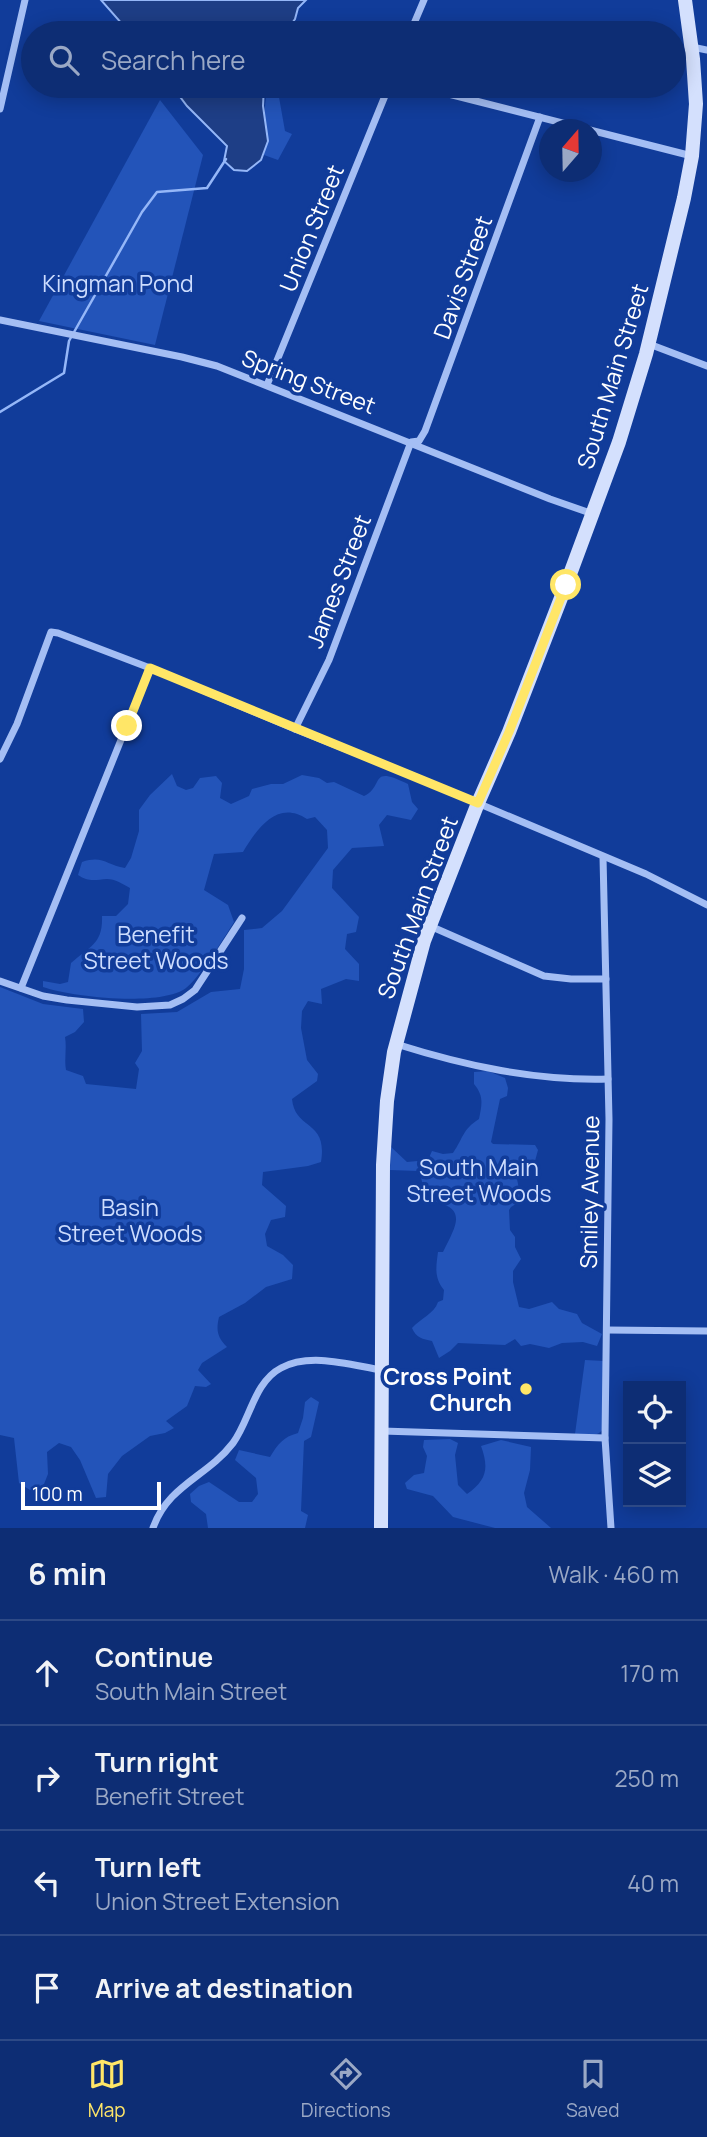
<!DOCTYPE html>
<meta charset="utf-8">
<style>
:root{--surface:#0d2d74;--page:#163579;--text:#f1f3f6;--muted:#9aa8c5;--line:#2d4986;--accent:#ffe667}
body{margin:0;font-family:Manrope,sans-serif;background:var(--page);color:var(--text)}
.controls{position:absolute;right:21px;bottom:21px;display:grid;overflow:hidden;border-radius:0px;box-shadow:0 4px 18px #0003}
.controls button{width:63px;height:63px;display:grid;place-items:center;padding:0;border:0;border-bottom:2px solid var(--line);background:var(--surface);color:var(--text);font:35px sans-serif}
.compass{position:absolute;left:539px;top:119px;width:63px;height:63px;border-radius:50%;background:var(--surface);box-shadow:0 4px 18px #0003;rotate:20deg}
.scale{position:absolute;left:21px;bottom:18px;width:140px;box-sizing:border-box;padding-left:7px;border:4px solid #fff;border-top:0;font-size:19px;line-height:24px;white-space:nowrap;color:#fff;-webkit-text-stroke:5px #113c9a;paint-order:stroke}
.stop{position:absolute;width:21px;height:21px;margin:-16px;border:5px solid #ffe667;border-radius:50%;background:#fff}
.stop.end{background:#ffe667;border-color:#fff;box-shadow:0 2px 7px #0008}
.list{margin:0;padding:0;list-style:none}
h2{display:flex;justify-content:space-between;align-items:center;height:91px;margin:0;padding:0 28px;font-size:30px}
h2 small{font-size:23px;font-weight:400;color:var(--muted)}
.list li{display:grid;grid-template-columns:46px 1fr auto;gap:21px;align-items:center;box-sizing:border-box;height:105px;padding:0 28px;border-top:2px solid var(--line)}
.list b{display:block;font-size:26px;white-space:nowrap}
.list p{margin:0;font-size:23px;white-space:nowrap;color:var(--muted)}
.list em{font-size:23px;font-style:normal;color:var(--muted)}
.icon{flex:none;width:38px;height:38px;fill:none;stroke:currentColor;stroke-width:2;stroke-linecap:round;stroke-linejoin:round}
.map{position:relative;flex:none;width:707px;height:1528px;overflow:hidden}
.search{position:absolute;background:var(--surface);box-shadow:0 4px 18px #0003;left:21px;right:21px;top:21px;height:77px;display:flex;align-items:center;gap:18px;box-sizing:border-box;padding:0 24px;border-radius:38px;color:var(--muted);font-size:26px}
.sheet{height:511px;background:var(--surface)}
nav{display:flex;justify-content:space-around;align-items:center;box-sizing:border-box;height:98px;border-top:2px solid var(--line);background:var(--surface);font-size:19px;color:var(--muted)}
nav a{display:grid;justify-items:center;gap:4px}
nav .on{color:var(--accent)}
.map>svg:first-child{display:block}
.green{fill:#2354b9}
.water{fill:#1e3e86;stroke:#95b7f8;stroke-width:2}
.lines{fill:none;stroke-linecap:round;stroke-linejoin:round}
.stream{stroke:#95b7f8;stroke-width:2.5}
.street{stroke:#a4bef4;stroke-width:7}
.secondary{stroke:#d4e0fd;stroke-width:14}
.route{stroke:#ffe667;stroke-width:9}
.poi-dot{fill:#ffe667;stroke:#113c9a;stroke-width:2.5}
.labels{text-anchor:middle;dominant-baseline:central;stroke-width:7;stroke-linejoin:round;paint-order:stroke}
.street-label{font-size:23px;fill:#fff;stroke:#113c9a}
.park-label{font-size:23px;fill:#ccdcfe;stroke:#113c9a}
.poi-label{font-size:23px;font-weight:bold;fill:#fff;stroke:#113c9a;text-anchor:end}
</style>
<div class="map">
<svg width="707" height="1528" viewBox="0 0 707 1528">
<rect width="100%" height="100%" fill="#113c9a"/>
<!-- green -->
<g class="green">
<path d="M269,86H277L285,131L292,134L278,160L264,155C267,129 261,112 269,86Z"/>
<polygon points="160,100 203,155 155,345 39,321"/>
<path d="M172,774L177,786L186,790L193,788L200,778L216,776L222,783L220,798L231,804L249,796L252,789L271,784H283L302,775L319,778L327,783L334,782L364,796C385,786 368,764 408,784L412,802L418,809L411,820L387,815L379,825L384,846L352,848L333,870L332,888L359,917L356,932L347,934L345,949L359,964V981L346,979L321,989L322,1004L308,1001L302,1011L301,1028L307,1060L318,1074L317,1081L292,1099C295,1131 328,1119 321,1162L308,1166L263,1172L262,1185L286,1206L285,1217L271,1220L265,1234L267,1246L283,1255L293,1265L292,1279L266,1287L245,1303L219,1317C216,1330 217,1337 227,1347L202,1363L198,1370L211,1384L206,1387L195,1386L187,1406L166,1421L174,1428L165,1433L150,1436L122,1456L108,1474L106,1497L96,1498L80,1460L71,1447L59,1443L47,1452L48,1474L44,1484L30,1490L19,1483L14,1438L0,1435V987L43,1004L83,1009L84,1022L75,1032L65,1037C67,1049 64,1059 66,1070L83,1076L86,1084L136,1089L139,1069L135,1063L142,1051L141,1014L177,1012L211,992L240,989L244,969V930L262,928L282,911L328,848L327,830L315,817L307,819C277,799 257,829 243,852L214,854L204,890L228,905L234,922C223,939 201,976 186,988C161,1007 71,997 43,987V981L60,984L68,982L71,963C90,946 103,944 102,916H116L128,904L130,888C123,884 115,879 107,879C95,880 88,882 78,875L82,862C103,855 106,865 125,868L131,858L139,831V810L150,795Z"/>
<path d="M488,1071L505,1078L508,1088L507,1096L500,1099L491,1142L493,1144L535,1145L538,1150L535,1161L516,1172C517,1183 521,1191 519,1202L511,1207L509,1210L510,1230L515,1237V1247L521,1259L513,1271V1282L519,1307L529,1309L552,1302L559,1309L577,1314L582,1323L602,1334L597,1346L583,1342L562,1343L549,1348L530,1344L521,1346L515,1339L505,1345L458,1343L450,1351L439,1358L432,1341C423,1339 416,1338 412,1328C421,1318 434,1314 438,1302L443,1300L444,1290C434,1278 436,1267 438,1252H443C458,1222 468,1207 427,1200C421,1191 424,1179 418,1171L390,1170L391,1147L407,1162L428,1160L432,1151L443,1154L453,1153C464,1137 462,1130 479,1119C482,1104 484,1096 474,1084V1072Z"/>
<path d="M585,1360L604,1361L603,1429C597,1438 586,1435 575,1434Z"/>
<path d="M311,1397L319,1402L311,1437L304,1441L301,1511L308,1515L305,1528H208L206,1514L191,1502L190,1494L199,1486L209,1482L239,1502H252L258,1494L256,1478L235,1460L239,1450L270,1457C278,1444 283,1437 298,1433L303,1418L305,1402Z"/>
<path d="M450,1439L458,1443L455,1455L458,1485L467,1494C487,1480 489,1468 481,1446L501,1440L531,1447L530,1470L524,1493L527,1507L551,1528H495L453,1517L433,1496L407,1489L405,1483L414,1475L424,1473L427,1456L423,1447L424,1440Z"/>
</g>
<!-- water -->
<g class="water">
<polygon points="101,0 306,0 298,8 295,19 285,33 130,33"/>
<polygon points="172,86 264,86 263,106 268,141 261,160 247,171 234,170 224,161 227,146 187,106"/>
</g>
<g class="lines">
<!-- stream -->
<polyline class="stream" points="0,412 64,373 69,341 142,212 157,192 207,188 226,159"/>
<!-- street -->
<g class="street">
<polyline points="410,33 424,0"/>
<polyline points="692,47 707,50"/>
<polyline points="417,86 692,156"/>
<polyline points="0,109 25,0"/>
<polyline points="0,320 182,357 217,366 550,499 593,514"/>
<polyline points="649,344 707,366"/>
<polyline points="267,385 389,86"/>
<polyline points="295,729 329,660 411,442 419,441 425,431 540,117"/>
<polyline points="0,759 17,724 51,632 58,633 150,668 295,729 411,775 646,874 707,905"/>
<polyline points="603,857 609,1119 605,1438 611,1528"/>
<polyline points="430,926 544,976 571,979 606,979"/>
<polyline points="0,981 43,996 67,1000 137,1007 170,1005 183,999 195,990 242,918"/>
<polyline points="21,988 150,668"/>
<path d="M396,1044C466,1066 535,1081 608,1079"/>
<polyline points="607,1330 707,1331"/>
<polyline points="382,1431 605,1438"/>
<path d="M153,1528C168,1485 207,1477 233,1443C250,1420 254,1382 281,1368C310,1352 351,1365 381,1370"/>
</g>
<!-- secondary -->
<polyline class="secondary" points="381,1528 383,1165 387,1101 394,1052 424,941 478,803 509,732 566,585 619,442 646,354 684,198 692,156 696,104 693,59 685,0"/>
</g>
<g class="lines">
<!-- route -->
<polyline class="route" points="127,726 150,668 478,803 509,732 566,585"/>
</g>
<!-- markers -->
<circle class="poi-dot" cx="526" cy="1389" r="7"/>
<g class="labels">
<!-- street labels -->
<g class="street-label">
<text transform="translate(311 228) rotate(-68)">Union Street</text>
<text transform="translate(462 277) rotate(-70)">Davis Street</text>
<text transform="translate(612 376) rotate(-73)">South Main Street</text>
<text transform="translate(309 381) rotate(21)">Spring Street</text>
<text transform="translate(338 581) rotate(-69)">James Street</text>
<text transform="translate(417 907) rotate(-70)">South Main Street</text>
<text transform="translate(589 1192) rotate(-89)">Smiley Avenue</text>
</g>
<!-- park labels -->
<g class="park-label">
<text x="118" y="283">Kingman Pond</text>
<text x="156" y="934">Benefit<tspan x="156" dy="26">Street Woods</tspan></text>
<text x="479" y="1167">South Main<tspan x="479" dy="26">Street Woods</tspan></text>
<text x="130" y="1207">Basin<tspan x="130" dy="26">Street Woods</tspan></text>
</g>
<!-- poi labels -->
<g class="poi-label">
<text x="512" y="1376">Cross Point<tspan x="512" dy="26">Church</tspan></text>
</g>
</g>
</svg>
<div class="controls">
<button><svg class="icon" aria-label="locate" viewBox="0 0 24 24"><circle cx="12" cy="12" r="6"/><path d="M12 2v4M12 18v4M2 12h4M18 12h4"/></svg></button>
<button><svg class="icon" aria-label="layers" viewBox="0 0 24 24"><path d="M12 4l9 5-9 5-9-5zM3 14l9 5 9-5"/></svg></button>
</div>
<svg class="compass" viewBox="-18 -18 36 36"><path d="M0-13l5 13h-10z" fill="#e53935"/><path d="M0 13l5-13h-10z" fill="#9aa8c5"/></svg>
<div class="scale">100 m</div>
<div class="stop" style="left:566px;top:585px"></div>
<div class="stop end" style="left:127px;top:726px"></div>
<div class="search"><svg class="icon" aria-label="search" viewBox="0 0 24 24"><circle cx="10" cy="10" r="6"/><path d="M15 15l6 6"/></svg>Search here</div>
</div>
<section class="sheet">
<h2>6 min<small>Walk · 460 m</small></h2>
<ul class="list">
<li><svg class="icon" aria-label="ahead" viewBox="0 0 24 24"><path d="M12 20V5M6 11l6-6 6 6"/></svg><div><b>Continue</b><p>South Main Street</p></div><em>170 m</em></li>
<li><svg class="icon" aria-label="right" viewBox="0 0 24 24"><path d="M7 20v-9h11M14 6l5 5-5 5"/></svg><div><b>Turn right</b><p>Benefit Street</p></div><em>250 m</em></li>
<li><svg class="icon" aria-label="left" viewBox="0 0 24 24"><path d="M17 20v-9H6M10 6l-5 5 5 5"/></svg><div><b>Turn left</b><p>Union Street Extension</p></div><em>40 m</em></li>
<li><svg class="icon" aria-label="arrive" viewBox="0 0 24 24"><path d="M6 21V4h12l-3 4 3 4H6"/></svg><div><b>Arrive at destination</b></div></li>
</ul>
</section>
<nav>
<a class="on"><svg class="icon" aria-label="map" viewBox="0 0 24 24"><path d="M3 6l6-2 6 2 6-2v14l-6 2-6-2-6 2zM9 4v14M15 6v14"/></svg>Map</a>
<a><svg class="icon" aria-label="directions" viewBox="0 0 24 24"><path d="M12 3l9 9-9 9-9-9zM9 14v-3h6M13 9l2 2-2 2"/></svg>Directions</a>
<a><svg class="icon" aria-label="saved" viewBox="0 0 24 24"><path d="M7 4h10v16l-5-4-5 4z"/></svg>Saved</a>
</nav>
